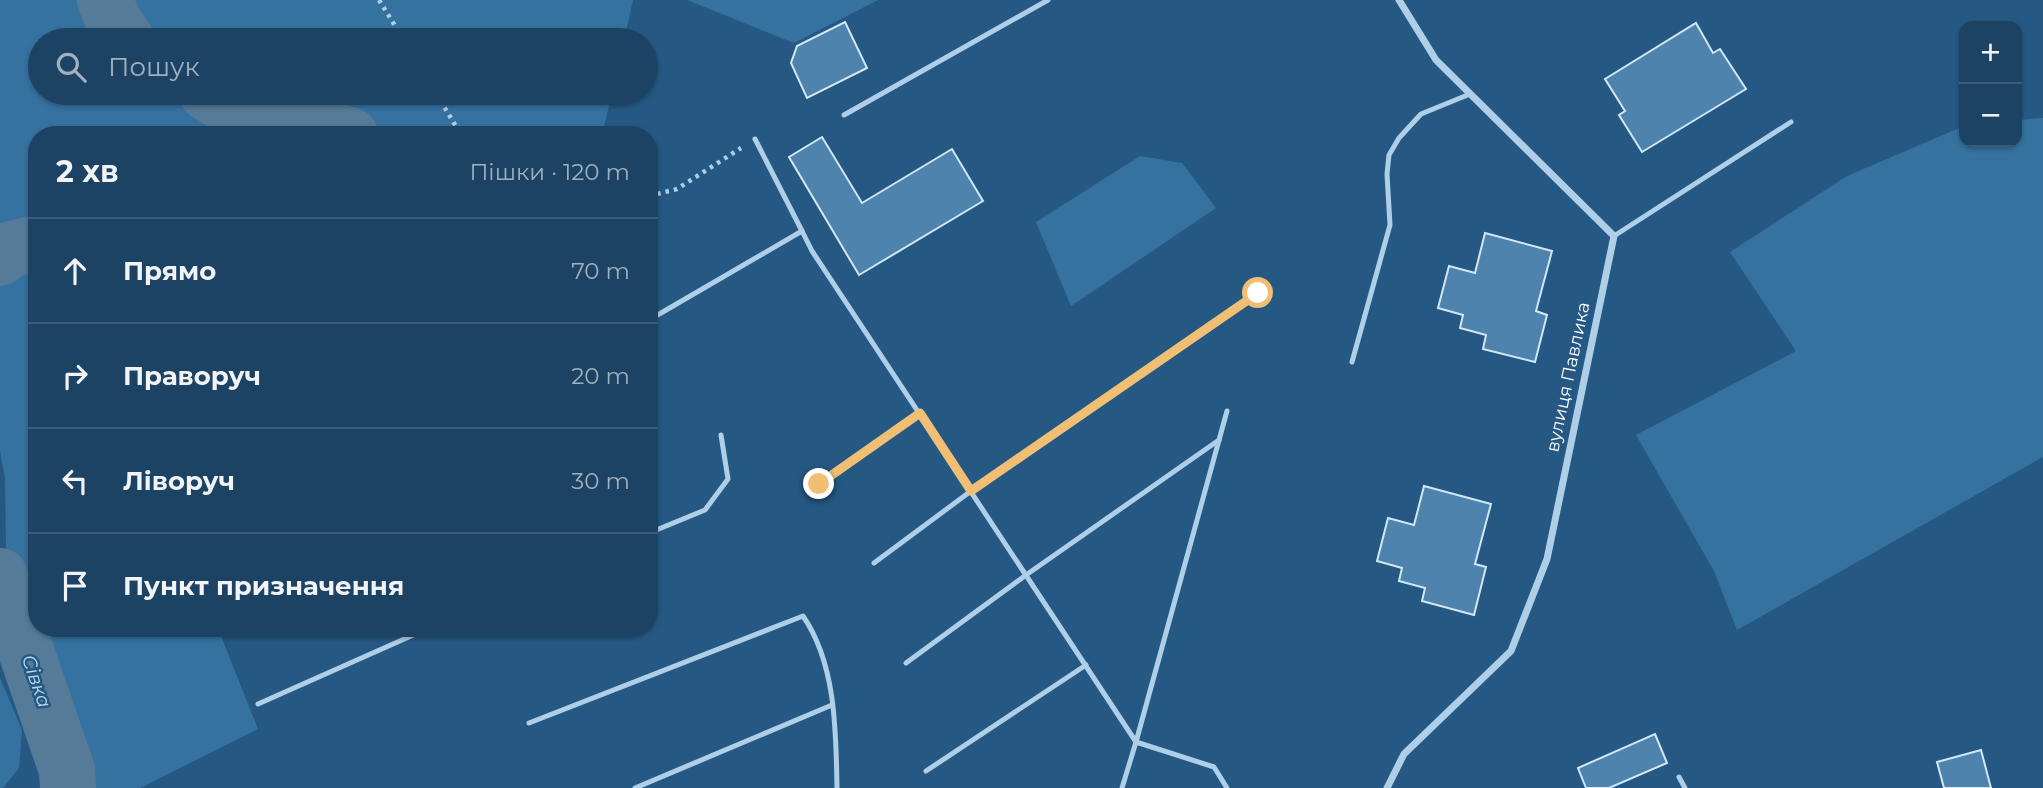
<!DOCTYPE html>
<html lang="uk">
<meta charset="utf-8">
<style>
:root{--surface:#1c4363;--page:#294e6c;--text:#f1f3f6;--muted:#a0b0be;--line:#3a5c78}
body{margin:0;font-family:Montserrat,sans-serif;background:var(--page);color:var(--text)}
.controls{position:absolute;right:21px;top:21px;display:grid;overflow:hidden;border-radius:14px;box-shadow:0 2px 5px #0004}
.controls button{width:63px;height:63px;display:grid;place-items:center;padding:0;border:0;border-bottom:2px solid var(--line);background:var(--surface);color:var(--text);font:35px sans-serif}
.stop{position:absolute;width:21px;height:21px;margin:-16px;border:5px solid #f1bf73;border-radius:50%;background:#fff}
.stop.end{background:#f1bf73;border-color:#fff;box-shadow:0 2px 7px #0008}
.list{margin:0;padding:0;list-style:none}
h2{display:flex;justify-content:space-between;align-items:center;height:91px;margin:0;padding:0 28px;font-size:30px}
h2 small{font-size:23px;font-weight:400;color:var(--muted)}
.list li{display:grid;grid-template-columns:46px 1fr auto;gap:21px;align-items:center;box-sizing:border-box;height:105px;padding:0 28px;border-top:2px solid var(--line)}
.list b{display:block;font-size:26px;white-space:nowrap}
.list em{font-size:23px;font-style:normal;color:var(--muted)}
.icon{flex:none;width:38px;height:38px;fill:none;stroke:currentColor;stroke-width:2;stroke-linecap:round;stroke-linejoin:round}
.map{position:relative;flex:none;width:2043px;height:788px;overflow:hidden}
.search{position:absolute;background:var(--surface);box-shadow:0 2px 5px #0004;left:28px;top:28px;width:630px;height:77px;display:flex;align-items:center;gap:18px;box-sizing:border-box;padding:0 24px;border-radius:38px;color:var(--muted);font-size:26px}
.panel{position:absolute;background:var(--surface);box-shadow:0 2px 5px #0004;left:28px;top:126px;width:630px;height:511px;border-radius:28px}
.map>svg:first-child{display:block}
</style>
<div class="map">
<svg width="2043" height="788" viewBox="0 0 2043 788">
<rect width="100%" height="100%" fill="#255984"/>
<!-- green -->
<g fill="#3672a0">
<polygon points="0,0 633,0 624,40 40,40 40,93 259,93 316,135 37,135 37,226 0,225"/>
<polygon points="687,0 878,0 794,43"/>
<polygon points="292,93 612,93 602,135 365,135 359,122"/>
<polygon points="2043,118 2043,457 1737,630 1714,571 1636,435 1796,351 1730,252 1847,176 1964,126 1964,142 2017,142 2017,120"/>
<polygon points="1140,156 1182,163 1216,208 1071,306 1036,222"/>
<polygon points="23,266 37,266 37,628 222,628 219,631 258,729 140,788 83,788 6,548 5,478 0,451 0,286"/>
<polygon points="0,678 22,730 19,768 3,788 0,788"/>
</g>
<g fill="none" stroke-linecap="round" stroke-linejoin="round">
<!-- river -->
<g stroke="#567b99" stroke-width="56">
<polyline points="105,0 113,20 127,40"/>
<polyline points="207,93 222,102 350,135"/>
<polyline points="0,258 8,250 37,243"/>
<polyline points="0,576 67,770 68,788"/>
</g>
</g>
<!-- building -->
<g fill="#4d83ac" stroke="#d2e7f6" stroke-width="2">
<polygon points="845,22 867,68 807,98 791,63 797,46"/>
<polygon points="1696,23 1713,53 1720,49 1746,89 1642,152 1619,115 1625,111 1605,79"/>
<polygon points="822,137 862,203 952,149 983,201 859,275 789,157"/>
<polygon points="1485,233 1552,251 1536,311 1547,315 1535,362 1483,349 1486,335 1460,328 1463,315 1438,308 1449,266 1475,273"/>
<polygon points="1424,486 1491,504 1475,564 1486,567 1474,615 1422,601 1425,588 1399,581 1402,568 1377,561 1388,518 1414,525"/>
<polygon points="1655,734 1667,763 1609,788 1586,788 1578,768"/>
<polygon points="1981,750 1991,788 1944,788 1937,762"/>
</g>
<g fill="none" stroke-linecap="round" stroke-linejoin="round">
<!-- path -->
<g stroke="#afcfe8" stroke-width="4.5" stroke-dasharray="3.5 5" stroke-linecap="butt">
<polyline points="379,0 404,40"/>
<polyline points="436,93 461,135"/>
<polyline points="649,196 677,189 741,148"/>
</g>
<!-- service -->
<g stroke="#afcfe8" stroke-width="5">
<polyline points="844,115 1048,0"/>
<polyline points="755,139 802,231"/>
<polyline points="1614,236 1791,122"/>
<polyline points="649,320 802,231 812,251 1136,742"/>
<polyline points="1352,362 1390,225 1387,174 1389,155 1399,138 1421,114 1470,94"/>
<polyline points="819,484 920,413"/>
<polyline points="649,533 705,510 728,479 721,435"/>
<polyline points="874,563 971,491 1257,293"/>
<polyline points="906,663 1026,575 1219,440"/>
<polyline points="258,704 429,628"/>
<path d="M529 723 803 616C836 664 836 731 837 788"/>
<polyline points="1136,742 1227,411"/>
<polyline points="926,771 1086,665"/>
<polyline points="1679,777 1685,788"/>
<polyline points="635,788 832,705"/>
<polyline points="1122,788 1136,742 1214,767 1227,788"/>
</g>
<!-- minor -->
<polyline stroke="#afcfe8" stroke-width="7" points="1387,788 1404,754 1511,651 1547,559 1614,236 1436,60 1399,0"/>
</g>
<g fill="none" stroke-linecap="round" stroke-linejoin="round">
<!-- route -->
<polyline stroke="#f1bf73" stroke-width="9" points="819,484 920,413 971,491 1258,293"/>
</g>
<g text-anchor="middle" stroke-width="5" stroke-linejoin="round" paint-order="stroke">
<!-- street labels -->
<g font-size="18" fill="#fff" stroke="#255984">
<text transform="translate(1568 377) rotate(-78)" y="6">вулиця Павлика</text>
</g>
<!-- water labels -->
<g font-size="19" font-style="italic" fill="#bad8ef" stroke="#255984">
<text transform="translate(37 681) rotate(71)" y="7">Сівка</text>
</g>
</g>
</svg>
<div class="controls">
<button>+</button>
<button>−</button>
</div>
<div class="stop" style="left:1258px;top:293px"></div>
<div class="stop end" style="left:819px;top:484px"></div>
<div class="search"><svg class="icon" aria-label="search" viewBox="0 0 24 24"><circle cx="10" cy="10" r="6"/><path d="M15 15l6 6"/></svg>Пошук</div>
<section class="panel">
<h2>2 хв<small>Пішки · 120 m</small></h2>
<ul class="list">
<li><svg class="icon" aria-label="ahead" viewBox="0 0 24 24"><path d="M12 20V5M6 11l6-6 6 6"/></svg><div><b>Прямо</b></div><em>70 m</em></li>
<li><svg class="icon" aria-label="right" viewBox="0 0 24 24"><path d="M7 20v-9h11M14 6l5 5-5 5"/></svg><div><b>Праворуч</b></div><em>20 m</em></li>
<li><svg class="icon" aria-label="left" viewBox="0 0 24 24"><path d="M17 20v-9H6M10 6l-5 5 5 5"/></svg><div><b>Ліворуч</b></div><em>30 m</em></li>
<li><svg class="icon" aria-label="arrive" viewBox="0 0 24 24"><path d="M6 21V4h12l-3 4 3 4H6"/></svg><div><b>Пункт призначення</b></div></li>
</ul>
</section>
</div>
